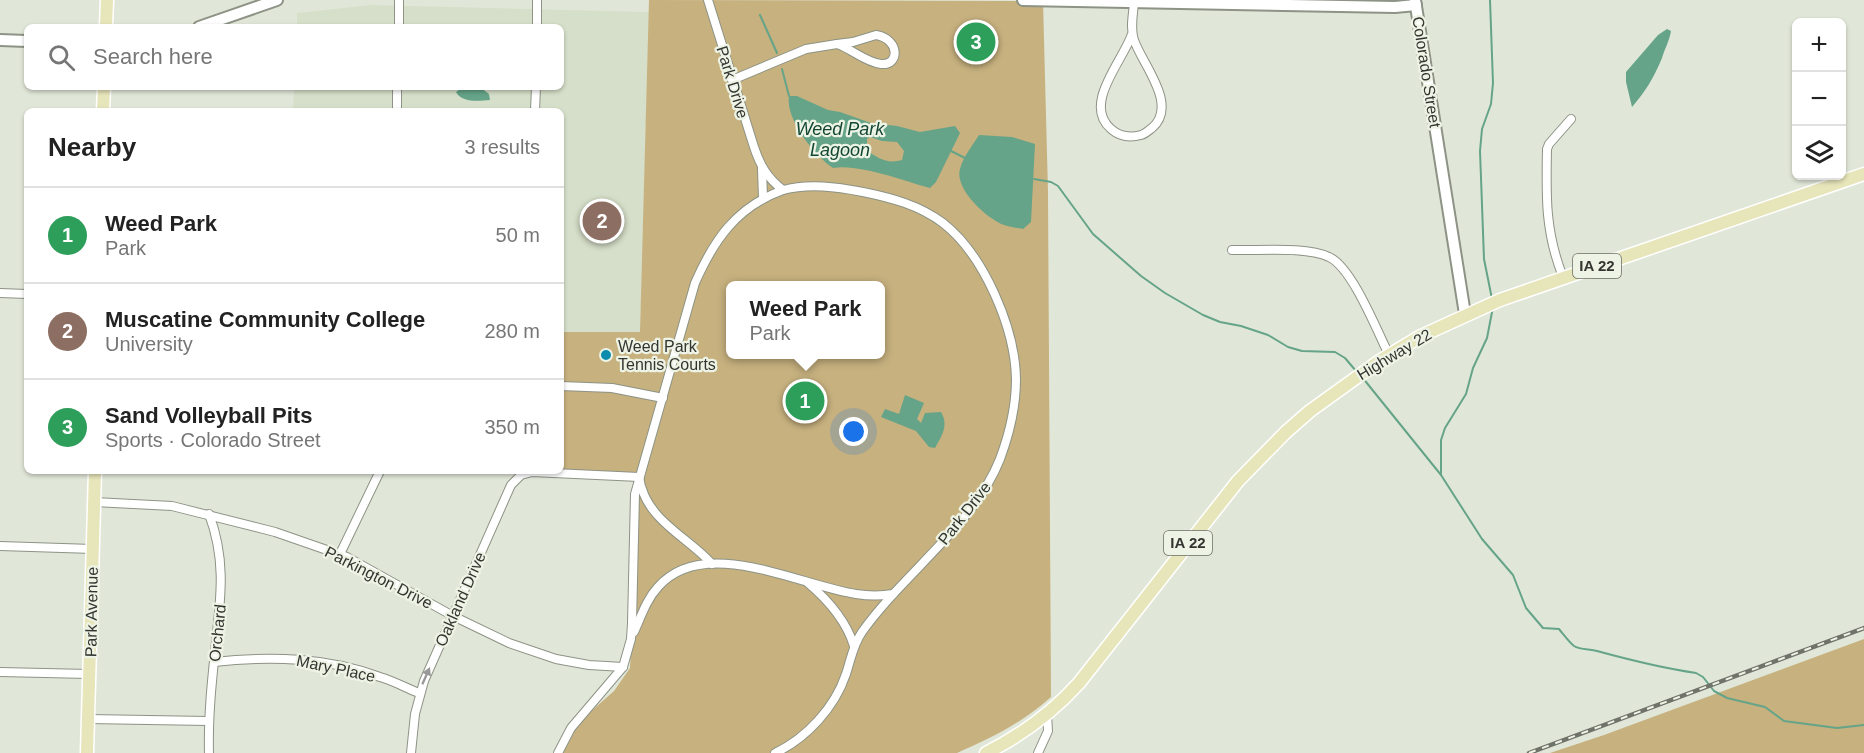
<!DOCTYPE html>
<meta charset="utf-8">
<style>
:root{--surface:#fff;--page:#f6f6f6;--text:#222;--muted:#767676;--line:#e0e0e0;--accent:#0e8cad}
body{margin:0;font-family:Arial,sans-serif;background:var(--page);color:var(--text)}
.controls{position:absolute;right:18px;top:18px;display:grid;overflow:hidden;border-radius:9px;box-shadow:0 2px 4px #0004}
.controls button{width:54px;height:54px;display:grid;place-items:center;padding:0;border:0;border-bottom:2px solid var(--line);background:var(--surface);color:var(--text);font:30px sans-serif}
.you{position:absolute;left:854px;top:432px;width:21px;height:21px;margin:-15px;border:4px solid #fff;border-radius:50%;background:#1a73e8;box-shadow:0 0 0 9px #1a73e833}
.badge{display:grid;place-items:center;width:39px;height:39px;border-radius:50%;background:var(--accent);color:#fff;font-size:20px;font-weight:700}
.pin{position:absolute;translate:-50% -50%;border:3px solid #fff;box-shadow:0 2px 6px #0006}
.popup{position:absolute;left:726px;top:281px;width:159px;height:78px;box-sizing:border-box;display:grid;place-content:center;border-radius:9px;background:var(--surface);filter:drop-shadow(0 2px 4px #0005);font-size:20px;white-space:nowrap;color:var(--muted)}
.popup b{font-size:22px;color:var(--text)}
.popup::after{content:'';position:absolute;left:50%;top:100%;margin-left:-12px;border:12px solid transparent;border-top-color:var(--surface)}
.list{margin:0;padding:0;list-style:none}
h2{display:flex;justify-content:space-between;align-items:center;height:78px;margin:0;padding:0 24px;font-size:26px}
h2 small{font-size:20px;font-weight:400;color:var(--muted)}
.list li{display:grid;grid-template-columns:39px 1fr auto;gap:18px;align-items:center;box-sizing:border-box;height:96px;padding:0 24px;border-top:2px solid var(--line)}
.list b{display:block;font-size:22px;white-space:nowrap}
.list p{margin:0;font-size:20px;white-space:nowrap;color:var(--muted)}
.list em{font-size:20px;font-style:normal;color:var(--muted)}
.icon{flex:none;width:33px;height:33px;fill:none;stroke:currentColor;stroke-width:2;stroke-linecap:round;stroke-linejoin:round}
.map{position:relative;flex:none;width:1864px;height:753px;overflow:hidden}
.search{position:absolute;background:var(--surface);box-shadow:0 2px 4px #0004;left:24px;top:24px;width:540px;height:66px;display:flex;align-items:center;gap:15px;box-sizing:border-box;padding:0 21px;border-radius:9px;color:var(--muted);font-size:22px}
.panel{position:absolute;background:var(--surface);box-shadow:0 2px 4px #0004;left:24px;top:108px;width:540px;height:366px;border-radius:9px}
.map>svg:first-child{display:block}
</style>
<div class="map">
<svg width="1864" height="753" viewBox="0 0 1864 753">
<rect width="100%" height="100%" fill="#e1e7d8"/>
<!-- built -->
<polygon fill="#d6dfc9" points="371,5 649,12 640,332 561,332 561,111 293,111 294,87 561,87 561,27 297,27 297,13"/>
<!-- green -->
<g fill="#c7b17f" fill-rule="evenodd">
<path d="M649 0 1043 1 1048 192 1051 697C1023 722 992 738 957 753H562L580 721 614 691 630 668 639 475 633 473 561 470V332H640ZM730 286H880V354H730Z"/>
<polygon points="1864,639 1864,753 1550,753 1604,735"/>
</g>
<!-- water -->
<g fill="#65a488" fill-rule="evenodd">
<path d="M1667 29 1671 31C1669 42 1665 48 1662 58 1654 77 1646 91 1632 107L1626 82V72L1658 35Z"/>
<path d="M463 87 481 88 489 94 490 100C479 101 462 103 456 92Z"/>
<path d="M789 96H797L828 110 840 112 871 123 897 126 920 132 955 126 960 133 936 182 930 188C905 181 857 163 833 168 815 156 785 119 789 96ZM870 137 882 141 897 142 904 151 902 160C888 164 878 159 867 150V139Z"/>
<path d="M979 135 1012 137 1035 144 1031 222 1023 229C1017 228 1010 227 1004 225 987 219 954 189 960 169 963 157 973 145 979 135Z"/>
<path d="M905 395 924 403 917 419 921 423 925 413 941 412C949 425 942 436 935 448L929 447 916 431 881 417 885 409 899 414Z"/>
</g>
<g fill="none" stroke-linecap="round" stroke-linejoin="round">
<!-- stream -->
<g stroke="#65a488" stroke-width="2">
<polyline points="1490,0 1493,83 1491,104 1482,129 1480,151 1484,259 1492,299"/>
<polyline points="760,15 777,53"/>
<polyline points="782,69 789,96"/>
<polyline points="951,151 965,158"/>
<polyline points="1034,179 1051,182 1058,186 1093,234 1141,276 1165,293 1203,315 1220,322 1241,326 1268,335 1288,347 1302,351 1335,352 1345,358 1356,371"/>
<path d="M1362 377 1441 475 1482 539 1513 575 1526 608 1543 628 1559 629C1564 635 1569 642 1574 646 1580 650 1590 649 1597 651 1630 660 1662 668 1696 673L1703 677 1714 691 1727 698 1765 707 1784 721 1837 728 1864 725"/>
<polyline points="1441,475 1441,440 1445,428 1466,394 1473,368 1487,338 1493,307"/>
</g>
<!-- street casing -->
<g stroke="#8d9385" stroke-width="10">
<g id="street">
<path d="M708 0 754 147C760 165 767 178 783 190 809 183 837 187 863 192 892 198 919 205 943 223 984 255 1015 328 1016 379 1016 405 1009 435 1000 459 974 525 902 575 862 632 853 645 851 659 846 674 835 707 807 738 775 753"/>
<polyline points="399,27 399,0"/>
<polyline points="537,27 537,0"/>
<path d="M1132 34C1123 61 1082 104 1111 129 1119 136 1130 138 1141 135 1145 134 1148 131 1152 128 1179 105 1142 64 1134 40 1130 28 1133 15 1134 3"/>
<path d="M876 35C900 39 900 66 881 64 865 62 852 49 837 44L853 42Z"/>
<polyline points="732,80 806,49 837,44"/>
<polyline points="397,111 397,87"/>
<polyline points="535,111 536,87"/>
<polyline points="762,169 763,198"/>
<path d="M1232 250C1258 251 1306 246 1329 257 1352 267 1377 331 1389 355"/>
<path d="M1563 277C1545 232 1546 196 1547 149L1549 144 1571 119"/>
<polyline points="0,293 27,294"/>
<polyline points="561,386 612,388 663,398"/>
<polyline points="94,502 172,506 275,532 347,557 453,616 509,643 556,659 589,665 623,667"/>
<path d="M209 514C226 559 221 596 216 642 212 679 208 716 209 753"/>
<polyline points="0,546 93,549"/>
<polyline points="340,554 380,471"/>
<path d="M808 583C828 600 846 620 854 646"/>
<path d="M634 632C641 617 646 600 658 587 704 534 801 586 856 594 869 596 881 596 893 594"/>
<path d="M214 662C271 656 326 657 380 677 394 681 406 688 419 693"/>
<polyline points="0,672 89,674"/>
<polyline points="88,719 208,721"/>
<path d="M411 753 415 714 424 681 511 485 521 475 532 472 639 477C645 520 687 536 712 564"/>
<path d="M558 753 571 728 623 667 631 639 632 623 635 494 695 283C714 240 736 207 783 190"/>
<polyline points="1038,753 1048,731 1047,714"/>
</g>
</g>
<!-- secondary casing -->
<g stroke="#8d9385" stroke-width="14">
<g id="secondary">
<polyline points="1023,0 1395,7 1416,5"/>
<polyline points="1415,0 1465,314"/>
<polyline points="199,27 277,0"/>
<polyline points="0,40 27,41"/>
</g>
</g>
<!-- primary casing -->
<g stroke="#fff" stroke-width="15">
<g id="primary">
<polyline points="106,27 107,0"/>
<polyline points="103,111 104,87"/>
<polyline points="87,753 95,471"/>
<path d="M986 753C1022 735 1052 713 1079 683L1238 481 1286 432 1310 411 1378 362 1421 336 1500 300 1864 174"/>
</g>
</g>
<!-- street -->
<use href="#street" stroke="#fff" stroke-width="8"/>
<!-- secondary -->
<use href="#secondary" stroke="#fff" stroke-width="10"/>
<!-- primary -->
<use href="#primary" stroke="#e7e5ba" stroke-width="12"/>
<!-- rail casing -->
<g stroke="#70736a" stroke-width="4.5">
<polyline id="rail" points="1529,753 1864,628"/>
</g>
<!-- rail -->
<use href="#rail" stroke="#eef4e5" stroke-width="2" stroke-dasharray="7" stroke-linecap="butt"/>
</g>
<!-- one-way arrows -->
<defs><path id="oneway-solid" d="M-6-.8H1V-3.2L6.5 0L1 3.2V.8H-6Z" transform="scale(1.5)"/></defs>
<use fill="#999a98" href="#oneway-solid" transform="translate(426 676) rotate(-66)"/>
<!-- markers -->
<circle fill="#0e8cad" stroke="#eef4e5" stroke-width="2" cx="606" cy="355" r="6"/>
<g text-anchor="middle" stroke-width="4.5" stroke-linejoin="round" paint-order="stroke">
<!-- shield labels -->
<g fill="#eef4e5" stroke="#6b6e66" stroke-width="1.5">
<rect x="1573" y="254" width="48" height="24" rx="4.5"/>
<rect x="1164" y="531" width="48" height="24" rx="4.5"/>
</g>
<g font-size="15" font-weight="bold" fill="#333530">
<text x="1597" y="271">IA 22</text>
<text x="1188" y="548">IA 22</text>
</g>
<!-- street labels -->
<g font-size="16" fill="#333530" stroke="#eef4e5">
<text transform="translate(1427 72) rotate(81)" y="6">Colorado Street</text>
<text transform="translate(733 82) rotate(73)" y="6">Park Drive</text>
<text transform="translate(1394 354) rotate(-31)" y="6">Highway 22</text>
<text transform="translate(964 513) rotate(-52)" y="6">Park Drive</text>
<text transform="translate(379 577) rotate(27)" y="6">Parkington Drive</text>
<text transform="translate(460 599) rotate(-66)" y="6">Oakland Drive</text>
<text transform="translate(91 612) rotate(-89)" y="6">Park Avenue</text>
<text transform="translate(217 633) rotate(-84)" y="6">Orchard</text>
<text transform="translate(336 668) rotate(12)" y="6">Mary Place</text>
</g>
<!-- poi labels -->
<g font-size="16" fill="#333530" stroke="#eef4e5" text-anchor="start">
<text x="618" y="352">Weed Park<tspan x="618" dy="18">Tennis Courts</tspan></text>
</g>
<!-- water labels -->
<g font-size="18" font-style="italic" fill="#134734" stroke="#eef4e5">
<text x="840" y="135">Weed Park<tspan x="840" dy="21">Lagoon</tspan></text>
</g>
</g>
</svg>
<div class="controls">
<button>+</button>
<button>−</button>
<button><svg class="icon" aria-label="layers" viewBox="0 0 24 24"><path d="M12 4l9 5-9 5-9-5zM3 14l9 5 9-5"/></svg></button>
</div>
<div class="you"></div>
<div class="pin badge" style="left:805px;top:401px;background:#2e9e5b">1</div>
<div class="popup"><b>Weed Park</b>Park</div>
<div class="pin badge" style="left:602px;top:221px;background:#8d6e63">2</div>
<div class="pin badge" style="left:976px;top:42px;background:#2e9e5b">3</div>
<div class="search"><svg class="icon" aria-label="search" viewBox="0 0 24 24"><circle cx="10" cy="10" r="6"/><path d="M15 15l6 6"/></svg>Search here</div>
<section class="panel">
<h2>Nearby<small>3 results</small></h2>
<ul class="list">
<li><span class="badge" style="background:#2e9e5b">1</span><div><b>Weed Park</b><p>Park</p></div><em>50 m</em></li>
<li><span class="badge" style="background:#8d6e63">2</span><div><b>Muscatine Community College</b><p>University</p></div><em>280 m</em></li>
<li><span class="badge" style="background:#2e9e5b">3</span><div><b>Sand Volleyball Pits</b><p>Sports · Colorado Street</p></div><em>350 m</em></li>
</ul>
</section>
</div>
